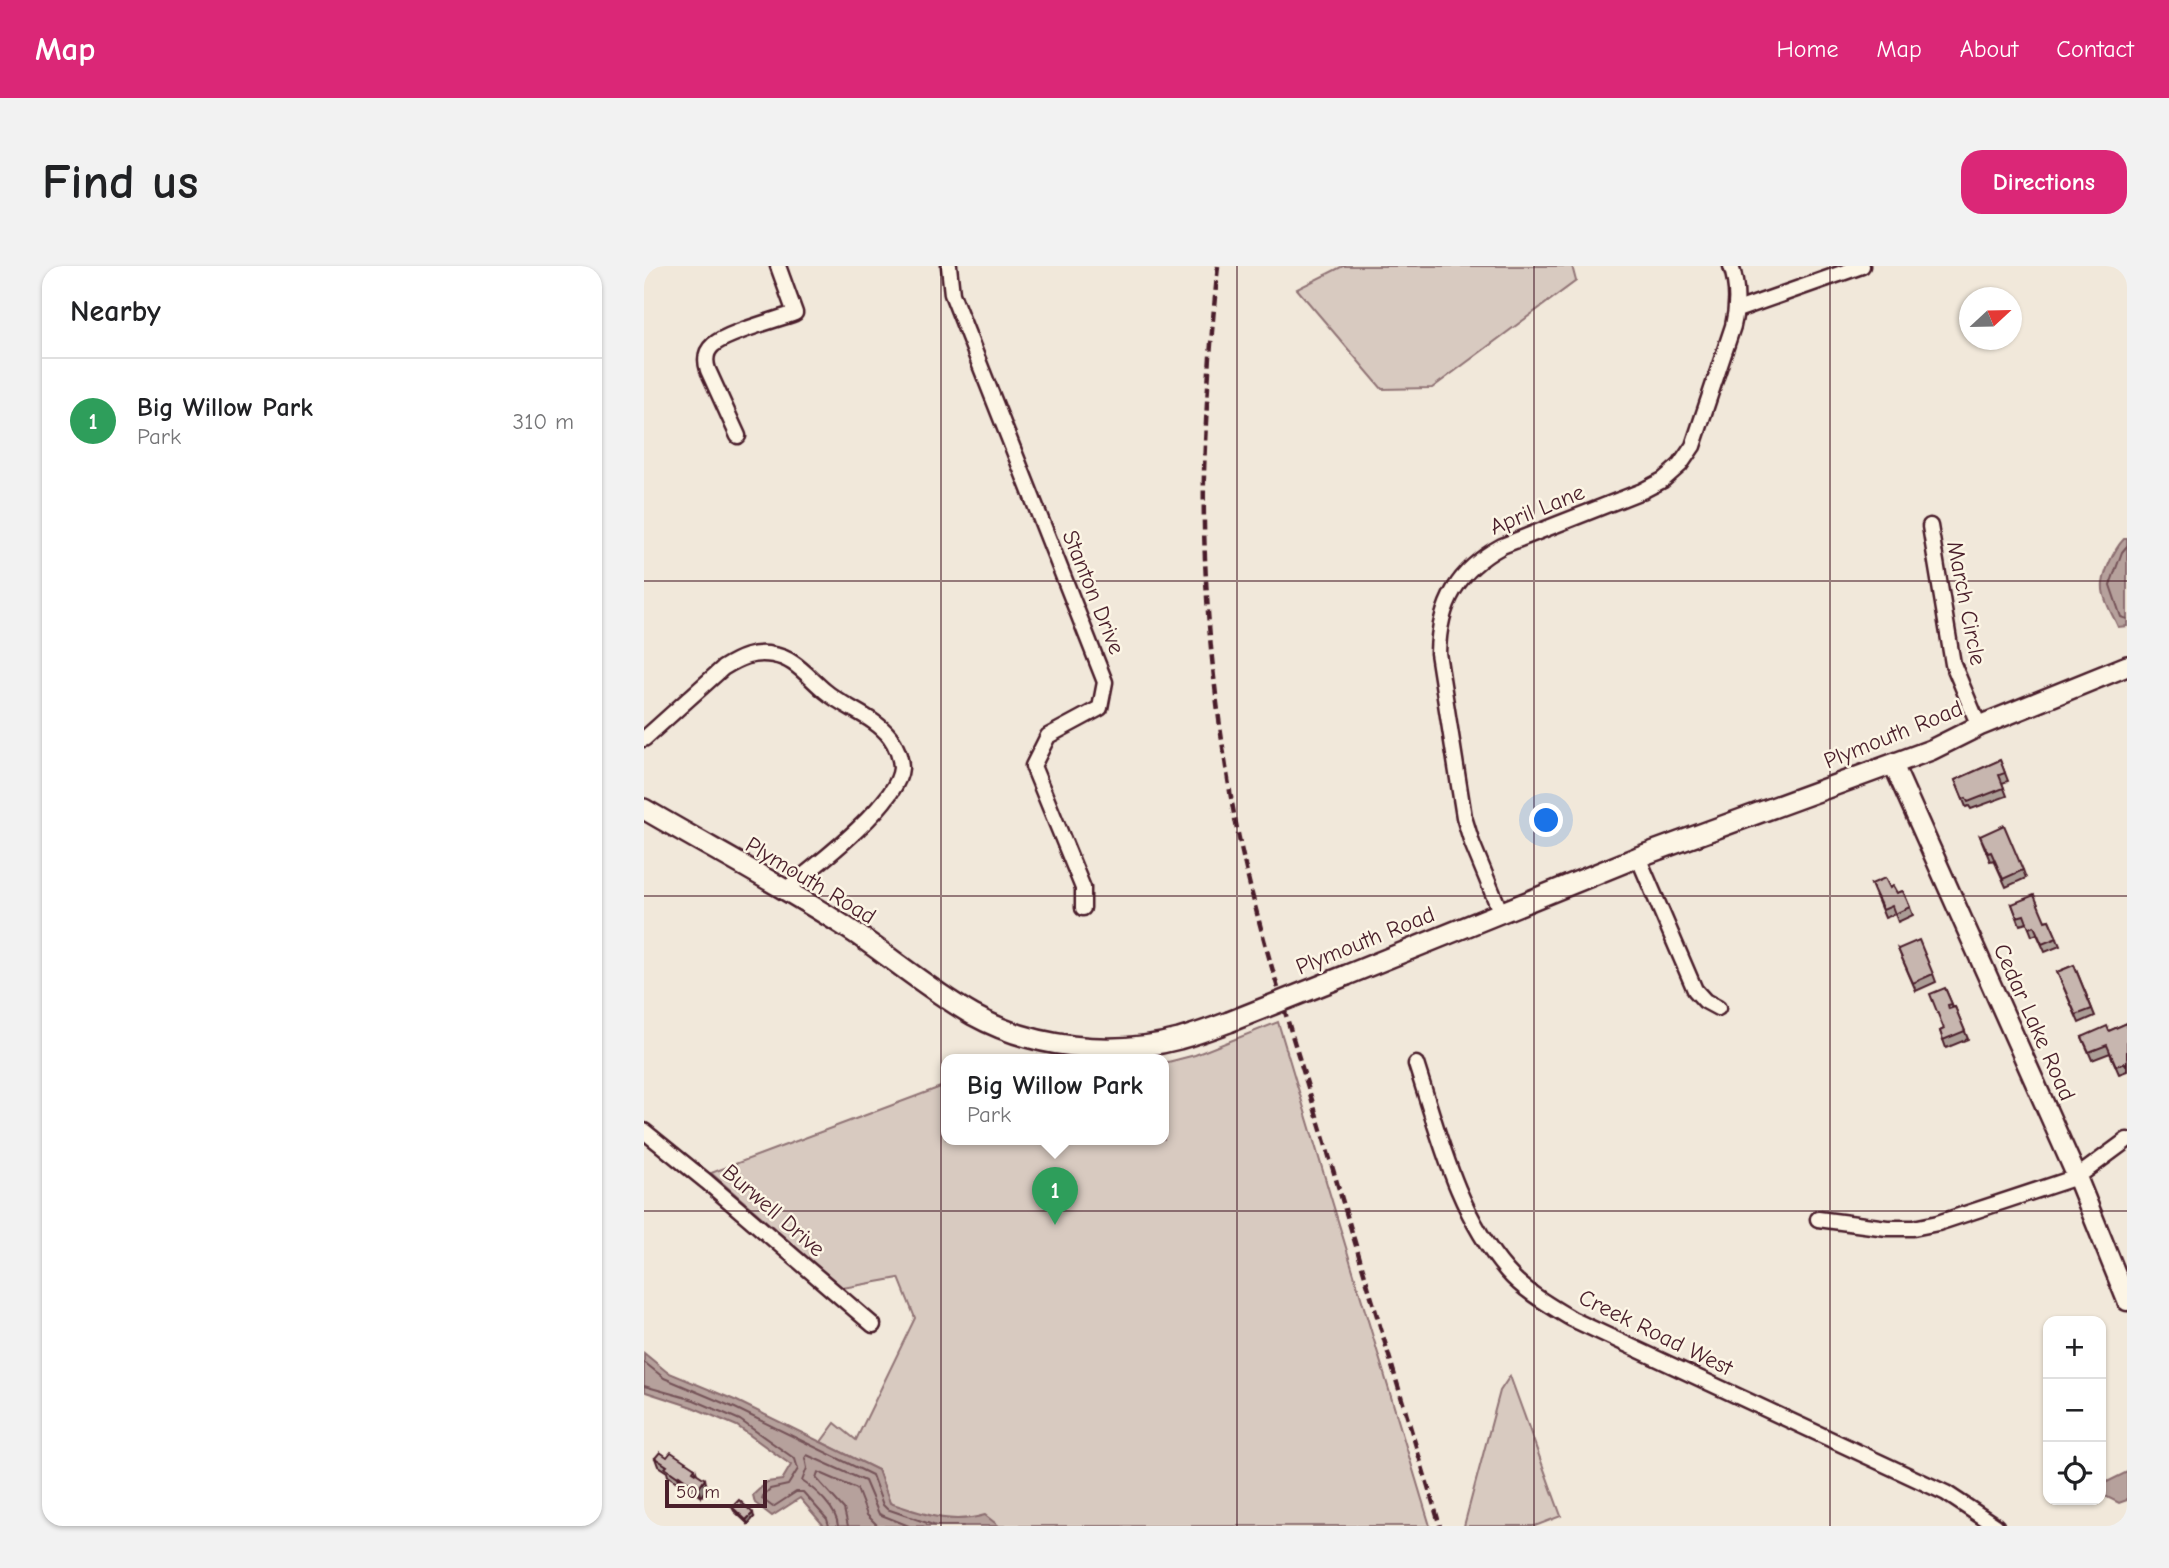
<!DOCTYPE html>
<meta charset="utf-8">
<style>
:root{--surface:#fff;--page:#f2f2f2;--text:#202124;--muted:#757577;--line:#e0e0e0;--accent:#db2777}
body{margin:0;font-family:"Comic Neue",sans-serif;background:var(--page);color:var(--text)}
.controls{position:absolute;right:21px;bottom:21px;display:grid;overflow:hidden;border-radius:14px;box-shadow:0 2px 5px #0004}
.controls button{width:63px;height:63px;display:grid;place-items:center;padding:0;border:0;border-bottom:2px solid var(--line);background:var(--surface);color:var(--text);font:35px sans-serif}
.compass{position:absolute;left:1315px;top:21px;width:63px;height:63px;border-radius:50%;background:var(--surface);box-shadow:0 2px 5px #0004;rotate:68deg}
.scale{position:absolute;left:21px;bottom:18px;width:102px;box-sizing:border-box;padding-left:7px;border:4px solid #4a1f2b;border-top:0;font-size:19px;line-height:24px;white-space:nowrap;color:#4a1f2b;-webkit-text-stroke:5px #fcf5e5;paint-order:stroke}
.you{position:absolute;left:903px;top:555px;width:24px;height:24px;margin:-18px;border:5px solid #fff;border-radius:50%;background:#1a73e8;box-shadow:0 0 0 10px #1a73e833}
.badge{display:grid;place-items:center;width:46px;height:46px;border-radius:50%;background:var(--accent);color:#fff;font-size:23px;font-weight:700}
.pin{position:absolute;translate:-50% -58px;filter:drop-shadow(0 2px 4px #0008)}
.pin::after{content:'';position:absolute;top:37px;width:24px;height:21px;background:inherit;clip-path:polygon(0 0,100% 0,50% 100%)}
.popup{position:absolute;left:297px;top:788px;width:228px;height:91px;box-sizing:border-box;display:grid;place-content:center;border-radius:14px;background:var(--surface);filter:drop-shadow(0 2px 5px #0005);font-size:23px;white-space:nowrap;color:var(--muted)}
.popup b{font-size:26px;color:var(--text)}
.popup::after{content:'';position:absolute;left:50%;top:100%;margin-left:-14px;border:14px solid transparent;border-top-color:var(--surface)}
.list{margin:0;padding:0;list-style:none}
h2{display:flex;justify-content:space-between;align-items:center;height:91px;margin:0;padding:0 28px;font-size:30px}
h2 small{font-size:23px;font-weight:400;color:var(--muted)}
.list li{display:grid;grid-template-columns:46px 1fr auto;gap:21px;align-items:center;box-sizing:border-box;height:126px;padding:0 28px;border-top:2px solid var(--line)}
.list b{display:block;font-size:26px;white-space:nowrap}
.list p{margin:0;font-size:23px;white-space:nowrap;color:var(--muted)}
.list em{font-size:23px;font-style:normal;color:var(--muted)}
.icon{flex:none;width:38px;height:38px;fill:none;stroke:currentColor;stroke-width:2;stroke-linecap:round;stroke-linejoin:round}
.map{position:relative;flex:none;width:1483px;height:1260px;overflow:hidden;border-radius:21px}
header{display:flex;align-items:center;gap:42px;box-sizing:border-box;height:98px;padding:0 35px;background:var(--accent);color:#fff}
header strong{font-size:33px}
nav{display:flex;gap:38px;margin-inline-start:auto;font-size:24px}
.intro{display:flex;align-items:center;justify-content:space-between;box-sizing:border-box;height:168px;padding:0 42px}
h1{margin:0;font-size:49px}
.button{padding:18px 32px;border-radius:21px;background:var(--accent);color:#fff;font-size:24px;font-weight:700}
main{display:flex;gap:42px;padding:0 42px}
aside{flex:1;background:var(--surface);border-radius:21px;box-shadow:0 2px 5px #0004}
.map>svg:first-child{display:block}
</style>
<header>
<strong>Map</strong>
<nav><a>Home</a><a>Map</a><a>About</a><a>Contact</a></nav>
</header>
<div class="intro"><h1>Find us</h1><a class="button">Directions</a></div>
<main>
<aside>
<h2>Nearby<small></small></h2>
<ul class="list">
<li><span class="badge" style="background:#2e9e5b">1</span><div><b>Big Willow Park</b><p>Park</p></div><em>310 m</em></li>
</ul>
</aside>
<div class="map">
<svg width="1483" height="1260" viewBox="0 0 1483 1260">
<rect width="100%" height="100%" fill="#f1e8da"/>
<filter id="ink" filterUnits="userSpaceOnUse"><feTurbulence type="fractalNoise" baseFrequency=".0143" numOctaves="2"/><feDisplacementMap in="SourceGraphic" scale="14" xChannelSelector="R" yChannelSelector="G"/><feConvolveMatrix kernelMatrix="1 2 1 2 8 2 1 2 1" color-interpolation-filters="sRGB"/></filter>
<g filter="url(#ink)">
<!-- green -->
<g fill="#d8cac0" stroke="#917476" stroke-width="2">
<polygon points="699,0 928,0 932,15 788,122 738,123 653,23"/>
<polygon points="634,756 786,1260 211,1260 246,1237 234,1204 177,1176 191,1157 212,1174 271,1052 255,1012 199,1022 67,907 302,819 302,873 520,873 520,797 551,789"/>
<polygon points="866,1110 917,1250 891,1260 820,1260 856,1125"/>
</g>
<!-- water -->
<g fill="#b6a19c" stroke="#8b6d6f" stroke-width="2">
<path d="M1480 273H1483V360L1474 361C1469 349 1460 336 1459 324 1457 310 1471 282 1480 273Z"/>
<path d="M0 1087 23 1106 93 1135 234 1204 246 1237C280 1248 305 1259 341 1249L355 1260H180L156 1232 128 1250 111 1237 109 1229 123 1216 138 1214 147 1199 93 1160 48 1141 2 1126 0 1124Z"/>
<polygon points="1483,1206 1483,1234 1475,1237 1459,1229 1461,1217"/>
</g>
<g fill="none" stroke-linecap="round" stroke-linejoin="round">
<!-- shore -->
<g stroke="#755358" stroke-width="2">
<polyline points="1483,280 1478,286 1466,319 1477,351 1483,353"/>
<polyline points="0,1096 20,1112 91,1142 228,1209 239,1239 243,1243 292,1260 319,1260"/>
<polyline points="0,1120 50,1134 96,1154 151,1193 154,1203 144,1219 126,1223 119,1230 118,1233 129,1241 152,1226 159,1226 183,1253 185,1260"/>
<path d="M194 1260C193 1243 172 1224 158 1215L163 1202 161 1192 163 1189 221 1215 235 1248 265 1260"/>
<polyline points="204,1260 200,1243 172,1212 174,1206 213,1223 223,1249 234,1260"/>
</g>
<!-- minor casing -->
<g stroke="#4a1f2b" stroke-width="19">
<g id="minor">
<polyline points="305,0 308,28 461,416 456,442 404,470 389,500 439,622 439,642"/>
<polyline points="1093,44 1218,0"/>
<path d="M94 170 64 104C61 95 61 86 69 79 82 67 132 54 151 47L134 0"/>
<polyline points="1286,260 1309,398 1335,460"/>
<path d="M0 473 79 402C95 392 110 385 129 389 136 390 143 393 149 397 161 405 170 416 181 425 201 442 231 451 246 471 252 479 257 492 257 502 255 537 169 602 141 624"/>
<polyline points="994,591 1051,724 1061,735 1074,742"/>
<path d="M856 645 828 577 820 551 794 387C795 337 814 304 858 280L998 225 1019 214 1036 199 1049 180 1089 60C1094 39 1094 20 1087 0"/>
<path d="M772 798C795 869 813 947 863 1005 880 1025 905 1039 928 1053L1302 1227 1352 1260"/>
<polyline points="0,865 63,916 229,1059"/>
<polyline points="1174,953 1243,962 1269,962 1294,957 1433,911 1483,874"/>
</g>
</g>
<!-- tertiary casing -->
<g stroke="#4a1f2b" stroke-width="23">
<polyline id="tertiary" points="1249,498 1433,911 1483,1035"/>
</g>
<!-- secondary casing -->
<g stroke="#4a1f2b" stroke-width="24">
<g id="secondary">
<path d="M0 543C70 584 143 622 211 667 250 694 287 725 329 749 389 782 468 791 535 773 552 768 569 762 585 756"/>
<polyline points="703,709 994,591 1287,484 1335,460 1483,400"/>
</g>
</g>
<!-- minor -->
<use href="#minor" stroke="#fcf5e5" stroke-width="14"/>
<!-- tertiary -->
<use href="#tertiary" stroke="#fcf5e5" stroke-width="18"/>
<!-- secondary -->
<use href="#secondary" stroke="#fcf5e5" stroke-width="19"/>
<!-- rail -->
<path stroke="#4a1f2b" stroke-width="4.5" stroke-dasharray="10 5" stroke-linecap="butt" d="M574 0C567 69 562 138 560 207 558 316 569 429 588 537 607 641 640 742 671 844 713 982 754 1121 796 1260"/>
<!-- secondary-bridge casing -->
<g stroke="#4a1f2b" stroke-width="24" stroke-linecap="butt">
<polyline id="secondary-bridge" points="585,756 703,709"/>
</g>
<!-- secondary-bridge -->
<use href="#secondary-bridge" stroke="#fcf5e5" stroke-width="19"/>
</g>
<!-- wall -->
<g fill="#ab9d96" stroke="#4a1f2b" stroke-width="2">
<polygon points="1356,494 1364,515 1358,517 1363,530 1327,543 1325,540 1322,541 1311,514"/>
<polygon points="1336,570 1379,604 1382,612 1362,621 1350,594 1346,595"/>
<polygon points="1227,618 1246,622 1253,627 1259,625 1269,649 1254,656 1251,648 1241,652"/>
<polygon points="1368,638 1401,655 1405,654 1416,680 1401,686 1393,668 1388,670 1383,657 1376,659"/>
<polygon points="1254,683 1289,708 1292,716 1272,725"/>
<polygon points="1430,699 1451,750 1435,757 1413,706"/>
<polygon points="1301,722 1309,741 1311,741 1324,773 1302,782 1296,765 1300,763"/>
<polygon points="1483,757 1483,805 1475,808 1466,787 1448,794 1438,771 1465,765"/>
<polygon points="23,1191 51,1202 53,1208 63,1221 57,1231 38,1217 37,1219 24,1210 23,1206 14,1200 11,1192"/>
<polygon points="88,1241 110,1251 104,1258 90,1245"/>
</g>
<!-- shaded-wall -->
<g fill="#8b7f7a" stroke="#4a1f2b" stroke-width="2">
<polygon points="35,1209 38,1217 37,1219 34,1211"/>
<polygon points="61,1213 63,1221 57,1231 54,1223"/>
<polygon points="109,1247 110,1251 104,1258 102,1254"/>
</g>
<!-- building -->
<g fill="#c7b6af" stroke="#4a1f2b" stroke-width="2">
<polygon points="1356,494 1361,507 1355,509 1360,522 1324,536 1322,532 1319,533 1311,514"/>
<polygon points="1360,559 1379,604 1359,613 1347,586 1344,587 1336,570"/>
<polygon points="1241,612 1246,622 1249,620 1253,627 1259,625 1266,641 1251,648 1248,640 1239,644 1227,618"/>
<polygon points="1390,629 1401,655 1405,654 1413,672 1398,678 1390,660 1385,662 1380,649 1373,651 1368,638"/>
<polygon points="1275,674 1289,708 1269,717 1254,683"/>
<polygon points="1430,699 1448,743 1432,749 1413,706"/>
<polygon points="1301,722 1308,738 1304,739 1305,743 1311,741 1321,765 1299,774 1296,765 1300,763 1286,728"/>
<polygon points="1483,757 1483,801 1481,797 1472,800 1463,779 1445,786 1438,771 1463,760 1465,765"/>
<polygon points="16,1186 23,1191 27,1186 51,1202 49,1205 61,1213 54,1223 35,1209 34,1211 21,1202 23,1200 11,1192"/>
<polygon points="95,1234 109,1247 102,1254 88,1241"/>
</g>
</g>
<!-- grid -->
<path fill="none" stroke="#4a1f2b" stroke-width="2" stroke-opacity="0.55" d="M297 0V1260M593 0V1260M890 0V1260M1186 0V1260M0 315H1483M0 630H1483M0 945H1483"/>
<g text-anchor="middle" stroke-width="5" stroke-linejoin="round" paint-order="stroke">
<!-- street labels -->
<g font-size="23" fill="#4a1f2b" stroke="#fcf5e5">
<text transform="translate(893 243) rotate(-22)" y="8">April Lane</text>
<text transform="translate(450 326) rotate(68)" y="8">Stanton Drive</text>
<text transform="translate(1323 337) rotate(79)" y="8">March Circle</text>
<text transform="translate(1249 468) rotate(-22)" y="8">Plymouth Road</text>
<text transform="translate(167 614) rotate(31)" y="8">Plymouth Road</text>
<text transform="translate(721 674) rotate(-22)" y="8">Plymouth Road</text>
<text transform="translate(1391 756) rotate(66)" y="8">Cedar Lake Road</text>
<text transform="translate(130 944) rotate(41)" y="8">Burwell Drive</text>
<text transform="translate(1012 1066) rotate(26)" y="8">Creek Road West</text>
</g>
</g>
</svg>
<div class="controls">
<button>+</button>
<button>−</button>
<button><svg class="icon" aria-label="locate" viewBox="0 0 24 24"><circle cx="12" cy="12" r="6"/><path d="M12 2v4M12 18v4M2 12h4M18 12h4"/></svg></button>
</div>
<svg class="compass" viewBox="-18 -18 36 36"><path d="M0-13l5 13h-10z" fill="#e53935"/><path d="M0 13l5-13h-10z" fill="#757577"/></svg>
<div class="scale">50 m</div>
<div class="you"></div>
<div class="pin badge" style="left:411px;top:959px;background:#2e9e5b">1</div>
<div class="popup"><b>Big Willow Park</b>Park</div>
</div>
</main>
